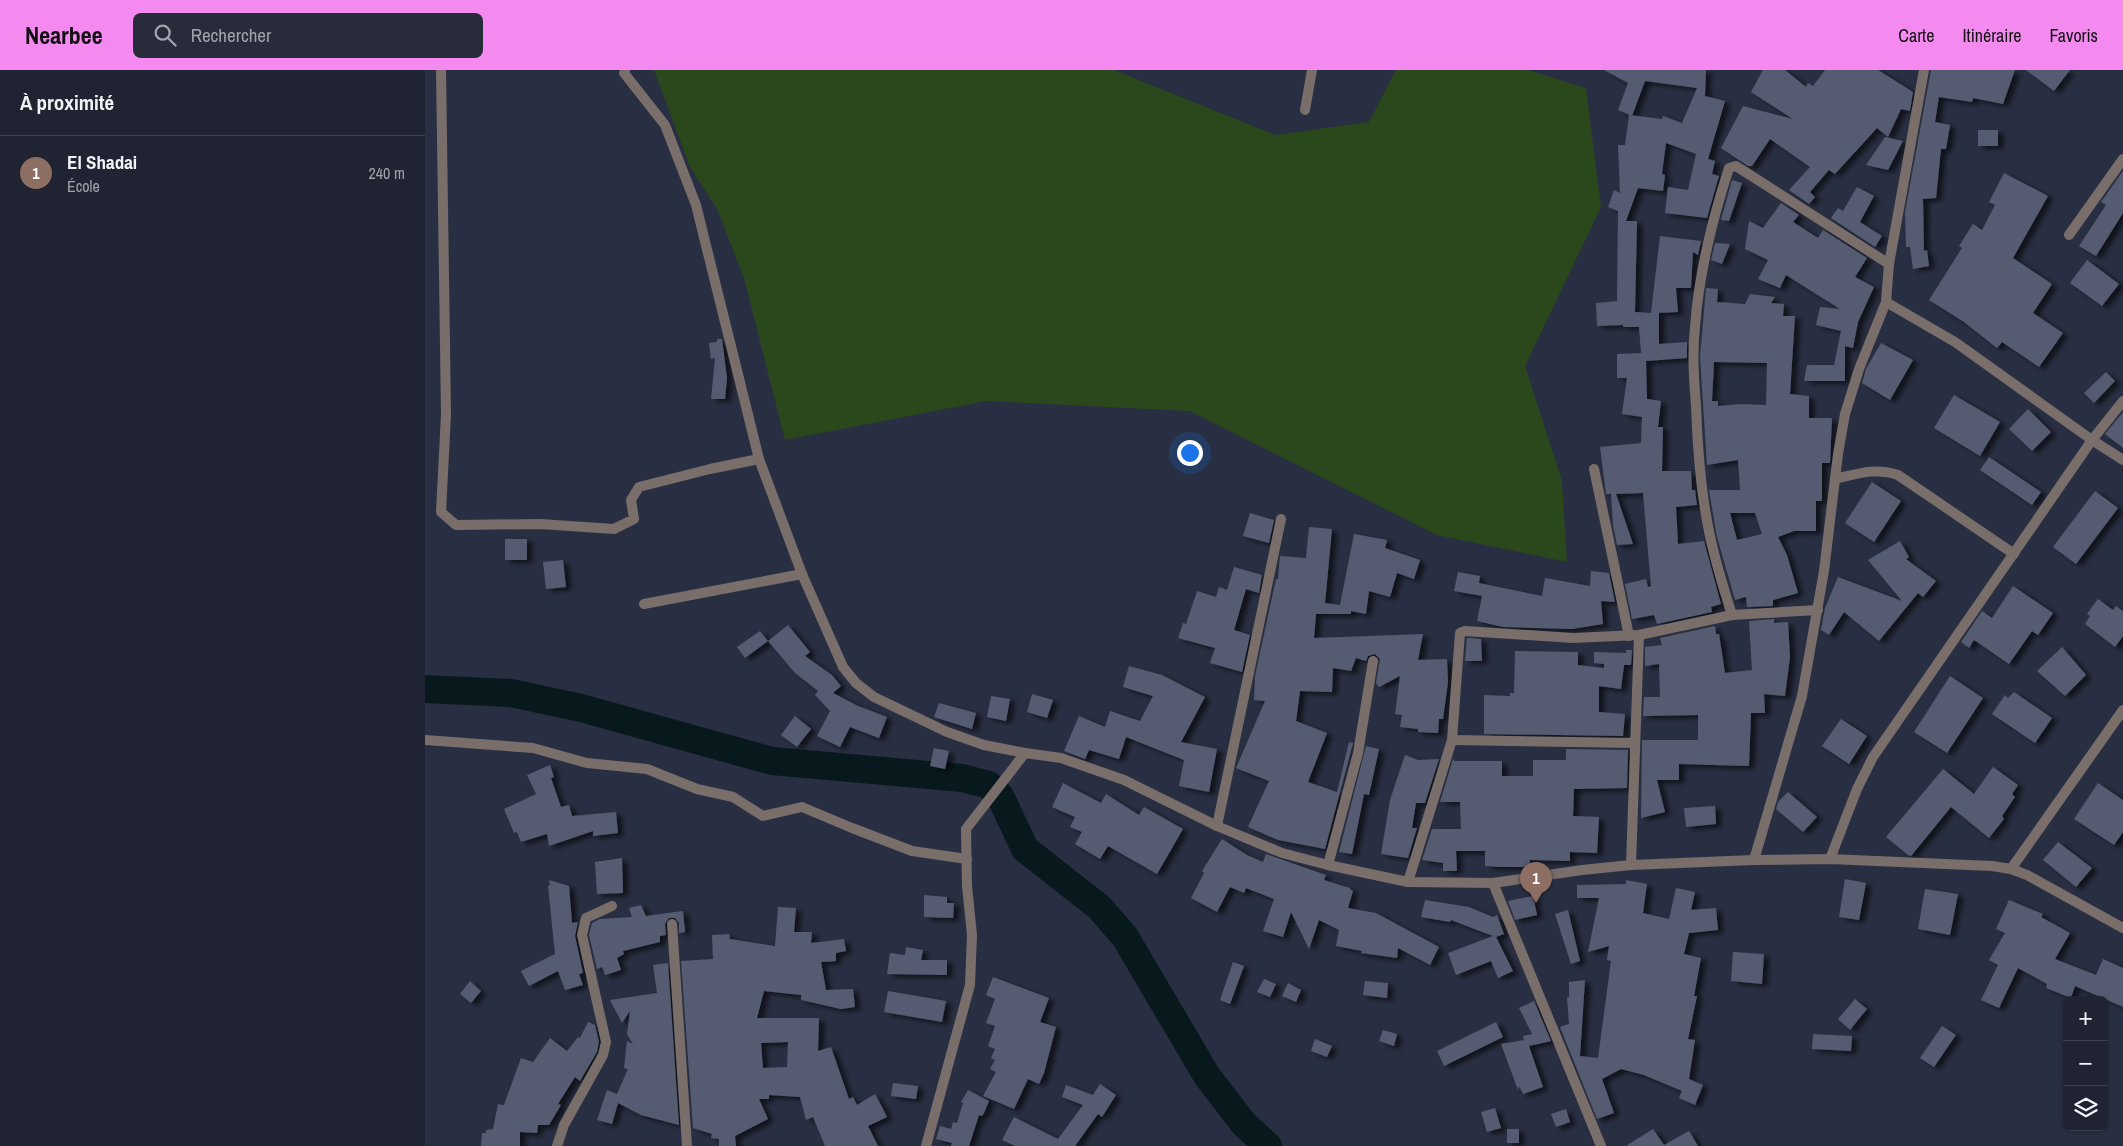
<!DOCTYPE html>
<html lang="fr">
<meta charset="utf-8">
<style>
:root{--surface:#1f2332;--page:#272b3a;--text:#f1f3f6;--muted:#a1a4ac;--line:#3c404d;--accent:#f489f0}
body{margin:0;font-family:"Archivo Narrow",sans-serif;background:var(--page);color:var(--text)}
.controls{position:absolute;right:15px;bottom:15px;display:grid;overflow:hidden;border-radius:8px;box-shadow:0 1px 4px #0004}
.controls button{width:45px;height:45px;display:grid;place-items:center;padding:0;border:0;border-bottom:1px solid var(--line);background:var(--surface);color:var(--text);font:25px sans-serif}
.you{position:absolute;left:764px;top:382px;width:18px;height:18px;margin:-12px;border:4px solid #fff;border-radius:50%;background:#1a73e8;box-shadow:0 0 0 8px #1a73e833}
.badge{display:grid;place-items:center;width:32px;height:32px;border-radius:50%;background:var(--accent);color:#fff;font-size:16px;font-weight:700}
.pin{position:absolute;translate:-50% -41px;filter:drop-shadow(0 1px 2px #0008)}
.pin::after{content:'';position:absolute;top:26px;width:18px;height:15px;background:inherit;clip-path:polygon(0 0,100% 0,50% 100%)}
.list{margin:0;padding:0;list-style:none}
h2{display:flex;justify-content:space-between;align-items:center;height:65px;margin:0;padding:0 20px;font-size:21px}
h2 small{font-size:16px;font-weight:400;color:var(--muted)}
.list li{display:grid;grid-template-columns:32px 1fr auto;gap:15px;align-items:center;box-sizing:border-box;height:75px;padding:0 20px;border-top:1px solid var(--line)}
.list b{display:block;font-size:19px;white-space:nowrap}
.list p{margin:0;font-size:16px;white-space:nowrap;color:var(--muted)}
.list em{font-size:16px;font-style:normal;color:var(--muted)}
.icon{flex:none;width:28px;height:28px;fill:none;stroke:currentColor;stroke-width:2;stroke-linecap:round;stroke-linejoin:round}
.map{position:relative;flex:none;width:1698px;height:1076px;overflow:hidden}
header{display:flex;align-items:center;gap:30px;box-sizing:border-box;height:70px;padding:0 25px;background:var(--accent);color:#111}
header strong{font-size:24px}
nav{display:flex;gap:28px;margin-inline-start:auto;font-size:18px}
.search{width:350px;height:45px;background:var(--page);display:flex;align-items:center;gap:12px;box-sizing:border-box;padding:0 18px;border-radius:8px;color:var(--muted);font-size:19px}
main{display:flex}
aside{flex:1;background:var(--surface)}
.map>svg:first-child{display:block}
</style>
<header>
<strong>Nearbee</strong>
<div class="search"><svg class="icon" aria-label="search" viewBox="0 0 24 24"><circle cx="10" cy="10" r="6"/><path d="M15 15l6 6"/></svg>Rechercher</div>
<nav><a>Carte</a><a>Itinéraire</a><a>Favoris</a></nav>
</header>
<main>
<aside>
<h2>À proximité<small></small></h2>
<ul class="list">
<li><span class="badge" style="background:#8d6e63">1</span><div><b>El Shadai</b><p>École</p></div><em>240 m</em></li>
</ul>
</aside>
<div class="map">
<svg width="1698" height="1076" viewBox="0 0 1698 1076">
<defs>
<filter id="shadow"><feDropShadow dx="5.5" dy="3" stdDeviation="2.5" flood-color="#0009"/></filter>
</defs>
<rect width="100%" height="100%" fill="#292f42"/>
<!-- green -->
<polygon fill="#2a481c" points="229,0 689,0 850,65 944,52 971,0 1103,0 1161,18 1176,137 1100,296 1137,411 1142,492 1012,465 765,341 561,331 360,370 319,208 292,139 265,97"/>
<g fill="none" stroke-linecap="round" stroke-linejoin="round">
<!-- river -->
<polyline stroke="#07191d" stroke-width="28" points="0,619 86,623 156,638 347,691 537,708 564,715 575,726 600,779 674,837 700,867 782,1006 819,1054 843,1076"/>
</g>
<!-- building -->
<g fill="#555c72" fill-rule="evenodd" filter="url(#shadow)">
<polygon points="1179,0 1281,0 1280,26 1300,31 1283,89 1290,91 1287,104 1294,106 1282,148 1240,143 1243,117 1263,120 1271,84 1241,73 1237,104 1240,105 1238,121 1213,118 1201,151 1212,151 1210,242 1226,243 1235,166 1276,171 1273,185 1268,182 1266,218 1251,218 1253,242 1231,243 1234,243 1234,274 1262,272 1262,288 1221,291 1222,329 1236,331 1233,357 1238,357 1237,401 1266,401 1267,420 1270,420 1272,435 1251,437 1253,474 1279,471 1296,534 1286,537 1287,542 1232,554 1229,545 1207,549 1200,514 1221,509 1223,517 1226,516 1218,423 1191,424 1208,474 1192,475 1188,455 1186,424 1181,424 1175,377 1216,373 1217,347 1197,344 1202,308 1192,308 1192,284 1216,283 1214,257 1198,257 1198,255 1172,256 1171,233 1192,231 1193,141 1183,137 1189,120 1195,123 1193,75 1200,75 1204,45 1237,49 1238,46 1257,53 1272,18 1220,11 1207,46 1193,40 1203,13"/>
<polygon points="1338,0 1360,0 1381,17 1383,13 1388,16 1400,0 1453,0 1488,22 1485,41 1476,39 1463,67 1452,58 1410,104 1404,100 1385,122 1390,127 1384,134 1364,120 1385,97 1345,69 1327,96 1323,96 1296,78 1318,36 1368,49 1326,22"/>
<polygon points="1506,0 1590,0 1578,34 1548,28 1547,32 1514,27 1510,52 1525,55 1521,79 1516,79 1511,128 1498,129 1499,181 1502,180 1504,196 1488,199 1485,177 1481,177 1480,142"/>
<polygon points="1601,0 1645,0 1629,21"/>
<rect x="1553" y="60" width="20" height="16"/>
<polygon points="1460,67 1478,71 1463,100 1441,95"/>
<polygon points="1698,101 1698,143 1671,186 1654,176 1681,135 1676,132"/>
<polygon points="1579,103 1623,126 1588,188 1627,214 1608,243 1638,263 1614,297 1577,272 1572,278 1539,252 1504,230 1537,178 1534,176 1548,154 1557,160 1570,135 1564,132"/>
<polygon points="1307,110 1317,113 1304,151 1296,150"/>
<polygon points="1432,117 1449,126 1435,152 1457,166 1450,177 1406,148 1413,138 1418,141"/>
<polygon points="1356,133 1374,145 1368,152 1393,168 1398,160 1442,188 1430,207 1449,217 1433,252 1428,278 1420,276 1420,311 1379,311 1382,295 1409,295 1416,261 1391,255 1395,237 1415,239 1361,205 1355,218 1333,209 1343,190 1320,179 1324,151 1338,158"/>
<polygon points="1290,173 1305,174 1297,194 1286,190"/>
<polygon points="1662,190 1694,214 1677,236 1645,213"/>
<path d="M1281 218 1293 219 1292 232 1320 234 1325 224 1350 227 1346 233 1359 234 1358 246H1370L1365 324 1384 326V348H1407L1405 393H1397V431H1391V461H1369L1353 467 1362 485 1373 523 1348 530V536L1322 537 1321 527 1310 530 1292 467 1284 420H1315L1313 390 1282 395 1275 287ZM1289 292 1342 293 1341 335 1316 334 1293 336V331H1287ZM1305 443H1330L1337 464 1312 470Z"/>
<polygon points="292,269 297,269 302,308 300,329 286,329 290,288 286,289 284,273 292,272"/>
<polygon points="1456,273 1488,290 1465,330 1437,313 1441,299"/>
<polygon points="1681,302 1690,311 1669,333 1659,323"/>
<polygon points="1529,325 1575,352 1555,386 1509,358"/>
<polygon points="1603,339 1626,362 1607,381 1584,359"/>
<polygon points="1698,342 1698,378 1680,364"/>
<polygon points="1564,387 1616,422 1607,435 1555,400"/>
<polygon points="1447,412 1476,431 1449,472 1420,453"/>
<polygon points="1670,421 1693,438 1651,494 1628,477"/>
<polygon points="825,443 849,450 844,473 818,466"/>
<polygon points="884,457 907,459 900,533 915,535 929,464 962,470 960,478 995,490 989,509 972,503 965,527 944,521 941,544 926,541 926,544 891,544 889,568 998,564 993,590 1022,589 1023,612 1018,649 1014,649 1013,663 993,662 993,659 975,657 977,645 970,644 975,606 954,617 951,613 955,589 950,584 943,586 941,591 931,588 926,601 908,598 907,622 875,621 871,651 902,663 883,712 912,722 924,672 928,673 900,779 853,770 823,757 844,711 811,698 840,631 829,630 830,606 851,509 853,509 855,486 881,488"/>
<rect x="80" y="469" width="22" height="21"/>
<polygon points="1475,471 1484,487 1481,489 1511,511 1498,527 1493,523 1454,571 1419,542 1404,565 1396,560 1400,538 1413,507 1477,531 1443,490"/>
<polygon points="138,490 141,517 121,519 118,492"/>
<polygon points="809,497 837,505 834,523 821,519 809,560 825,565 817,602 785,593 790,578 753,568 758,553 761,554 772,521 791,527 794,517 802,520"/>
<polygon points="1166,501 1184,503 1190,532 1176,531 1178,554 1147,559 1078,557 1052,551 1057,526 1029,521 1033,502 1055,506 1054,513 1117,526 1120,508 1165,516"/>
<polygon points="1588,516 1628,543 1613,565 1607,561 1584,594 1549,570 1544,578 1536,572 1557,541 1567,548"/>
<polygon points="1673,529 1688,540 1691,536 1698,541 1698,566 1690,577 1660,554 1665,546 1662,544"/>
<polygon points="1349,549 1349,553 1363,552 1365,587 1360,626 1339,624 1340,643 1326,643 1324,696 1254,694 1254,710 1232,710 1240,742 1216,748 1217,670 1273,670 1273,645 1218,646 1219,627 1235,627 1234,594 1220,596 1220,577 1237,575 1235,568 1290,556 1291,564 1294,564 1300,603 1327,600 1324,551"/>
<polygon points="363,555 385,582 380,586 407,605 416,616 408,623 433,636 462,647 454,668 425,657 415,677 392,666 405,641 390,625 393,621 370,603 343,571"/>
<polygon points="335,561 343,571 320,588 312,577"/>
<polygon points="1042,568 1056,569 1057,591 1040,591"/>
<polygon points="1637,577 1661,605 1640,626 1612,601"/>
<polygon points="1201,580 1207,580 1206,595 1199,595 1196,619 1174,616 1174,642 1200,644 1198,666 1059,664 1059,625 1085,626 1085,623 1089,623 1090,581 1153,582 1153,595 1179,598 1179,594 1169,593 1169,582 1201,583"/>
<polygon points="704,596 737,605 780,627 756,672 792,679 784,722 754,716 759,690 701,667 694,689 664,680 660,689 639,681 654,646 680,657 685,641 715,651 728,626 698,617"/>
<polygon points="1525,606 1558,628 1522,683 1489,662"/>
<polygon points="1589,622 1627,648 1610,673 1567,644 1580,625 1583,628"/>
<polygon points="607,624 628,630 622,648 602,642"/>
<polygon points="566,626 585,629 581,651 562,647"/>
<polygon points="514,633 551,643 547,659 509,647"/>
<polygon points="370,646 386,659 372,677 356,665"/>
<polygon points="1416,649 1442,666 1424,694 1397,676"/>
<polygon points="941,676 954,679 944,725 939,724 927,784 914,782"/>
<polygon points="509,678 524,681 520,699 505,696"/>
<polygon points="1141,679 1203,680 1202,718 1149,719 1148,746 1174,747 1172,783 1145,782 1145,791 1105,790 1105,797 1076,797 1060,796 1060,781 1031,781 1032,801 1018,801 1018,793 997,790 1007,759 1036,759 1035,732 1015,732 1028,689 1030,691 1077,691 1077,706 1108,706 1108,690 1141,690"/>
<polygon points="980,685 993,690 1014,689 1000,733 991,733 987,758 992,758 983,788 956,784 965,730"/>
<polygon points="125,695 129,707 126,708 136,737 144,735 147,746 191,742 193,763 168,766 168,761 124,776 122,764 96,772 92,762 89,763 79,739 111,724 102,705"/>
<polygon points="1568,697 1593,715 1587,724 1590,727 1577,746 1579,749 1564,768 1526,737 1486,786 1483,785 1461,767 1518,699 1549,724"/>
<polygon points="638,713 676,733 681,724 714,745 719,737 758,759 732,804 683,776 675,789 650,774 657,762 645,757 650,747 627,737"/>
<polygon points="1673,713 1698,730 1698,762 1689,775 1649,749"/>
<polygon points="1363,722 1392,747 1378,762 1351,739 1353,732"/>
<polygon points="1290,736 1291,754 1261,757 1259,738"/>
<polygon points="797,769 822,785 838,792 841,784 901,805 899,810 925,818 925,819 928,821 923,838 951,843 1014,877 1005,895 973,878 972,888 936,883 937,881 911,876 914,860 894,850 884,879 866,842 858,867 838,861 849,829 821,818 819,823 805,817 792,842 766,828 779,803 777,801"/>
<polygon points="1633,772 1667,798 1651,817 1618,790"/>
<polygon points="197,788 198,823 172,824 170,792"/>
<polygon points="1420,809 1441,813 1434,850 1414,847"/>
<polygon points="124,810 144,816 147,853 153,852 150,866 158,903 154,904 158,915 140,920 133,901 104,916 96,901 130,884 123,816 125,815"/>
<polygon points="1201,810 1222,814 1218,843 1244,849 1251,818 1270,822 1266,840 1291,838 1293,860 1264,863 1259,884 1276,888 1269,926 1272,926 1263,969 1270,970 1264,1009 1278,1015 1270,1035 1254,1028 1257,1021 1219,1005 1196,999 1177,1009 1189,1043 1172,1049 1135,957 1144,954 1142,927 1144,927 1144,912 1160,910 1155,986 1173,988 1186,891 1182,890 1184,876 1163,882 1174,828 1152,828 1152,815 1201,814"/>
<polygon points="1500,819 1533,824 1525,865 1493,859"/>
<polygon points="499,825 522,827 522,833 529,833 528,848 499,847"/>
<polygon points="1108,826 1112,845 1090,850 1083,831"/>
<polygon points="1000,830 1044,837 1068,847 1072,845 1079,864 1071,867 1088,901 1073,908 1066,891 1031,905 1023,883 1068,866 1026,850 1025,852 996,847"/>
<polygon points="1584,830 1618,844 1616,847 1645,863 1630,889 1671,905 1678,889 1698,898 1698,937 1650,916 1646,928 1621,918 1622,914 1593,898 1574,938 1556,930 1573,895 1564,890 1580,863 1571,859"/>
<polygon points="216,835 221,846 258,841 260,862 254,863 254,853 250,848 244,848 240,854 241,865 235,866 235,872 198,881 199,884 192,888 196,900 180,905 177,897 172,899 164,865 167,853 175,849 207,847 204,838"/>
<path d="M353 837 371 838 369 862H387L386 873 419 869 421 881 411 883V891L396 892 401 920 428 919 430 937 416 939 376 930V925L339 921 332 948H394L393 981 406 977 424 1029 428 1027 432 1035 450 1024 458 1039 462 1047 443 1056 453 1076H400L388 1047 381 1050 375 1027 344 1025V1029H334L343 1049 310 1066 311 1076H294V1069L286 1068 287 1064 268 1058 256 891 288 889 287 865 304 864 305 869 350 876ZM363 972 362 997 338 998 336 973Z"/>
<polygon points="1143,840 1155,891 1146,894 1130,844"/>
<polygon points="481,877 498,880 496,890 522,890 522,905 462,904 465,883 480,885"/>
<polygon points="1308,882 1339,884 1337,914 1306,911"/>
<polygon points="808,892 819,896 805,934 795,930"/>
<polygon points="243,893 254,1055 216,1045 193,1033 187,1054 172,1050 182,1020 192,1024 203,999 199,998 202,971 208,974 202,964 205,941 197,953 185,930 232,923 228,895"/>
<polygon points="568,907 624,928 615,952 631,957 619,1003 614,1014 603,1009 589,1039 558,1026 571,1002 565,999 570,990 566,988 570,979 563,976 570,956 561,953 570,929 561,925"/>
<polygon points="839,909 851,914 845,927 832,922"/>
<polygon points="45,911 56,921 46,933 35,924"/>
<polygon points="940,911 963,913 962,928 938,925"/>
<polygon points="863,913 876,920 871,932 857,926"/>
<polygon points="463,921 521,931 517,952 459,942"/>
<polygon points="1430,929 1442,939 1425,960 1413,949"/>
<polygon points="1109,931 1126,971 1104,976 1118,1017 1098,1024 1094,1016 1093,1020 1076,974 1099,970 1098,966 1107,964 1094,938"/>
<polygon points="163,952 170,955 174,972 172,982 155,1011 150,1007 133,1034 136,1035 124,1055 113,1055 112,1063 95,1062 95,1076 56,1076 57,1063 61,1063 61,1060 68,1059 73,1034 79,1035 96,988 108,992 125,968 142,981 153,967 155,968"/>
<polygon points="1071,952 1078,967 1019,996 1012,981"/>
<polygon points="1517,956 1531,965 1509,997 1495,988"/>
<polygon points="958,960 972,964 969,976 954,971"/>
<polygon points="1388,964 1427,966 1426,981 1387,979"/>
<polygon points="890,969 907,976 902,987 886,981"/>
<polygon points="468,1013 493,1016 491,1029 466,1026"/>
<polygon points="675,1014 691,1025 677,1047 673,1044 650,1076 590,1076 577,1070 589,1047 633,1069 658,1035 637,1027 641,1015 668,1025"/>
<polygon points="543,1020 564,1031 559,1043 557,1046 554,1045 544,1076 526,1076 527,1073 511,1069 515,1056 526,1059 528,1052 532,1053 538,1033 536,1032"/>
<polygon points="1070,1038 1076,1058 1062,1062 1056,1042"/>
<polygon points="1141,1039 1145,1052 1131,1057 1126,1044"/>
<rect x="1082" y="1059" width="12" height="14"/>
<polygon points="1228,1059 1239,1075 1264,1061 1273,1076 1201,1076"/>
</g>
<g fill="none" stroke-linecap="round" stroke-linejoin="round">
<!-- minor -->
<g stroke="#796e6a" stroke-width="10">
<polyline points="16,0 21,344 16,442 31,455 115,454 189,459 209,449 206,430 214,417 285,399 334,389"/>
<polyline points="200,0 199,3 240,55 271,135 334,389 377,504 418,597 431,613 449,627 522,662 559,675 600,683"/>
<polyline points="880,40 887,0"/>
<polyline points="1644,165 1698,89"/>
<polyline points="1461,232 1530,272 1667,370 1698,390"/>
<polyline points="1169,399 1204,566"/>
<path d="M1410 409C1432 404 1451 397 1473 405L1589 484"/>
<polyline points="219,534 377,504"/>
<path d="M1307 545C1301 526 1295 507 1290 487 1277 438 1273 387 1271 336 1269 310 1267 283 1270 257 1274 202 1287 150 1304 98L1311 96 1464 194"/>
<polyline points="0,670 108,678 162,693 222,699 272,719 308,727 338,746 377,737 427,758 487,781 542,789"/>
<polyline points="1027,670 1210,673"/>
<polyline points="792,756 856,449"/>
<polyline points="1405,789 1432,719 1448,687 1667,370 1698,331"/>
<polyline points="1329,790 1377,626 1399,501 1413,384 1420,344 1434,299 1461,232 1464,194 1499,0"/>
<polyline points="903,795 933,683 948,591"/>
<polyline points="1206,795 1214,565"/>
<polyline points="1586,799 1698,640"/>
<polyline points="983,812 1027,670 1035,563 1040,561 1148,568 1214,565 1307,545 1393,540"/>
<polyline points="1068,813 1176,1076"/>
<polyline points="247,854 262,1076"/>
<polyline points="132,1076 139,1055 178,985 181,972 157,865 161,848 187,836"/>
</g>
<!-- tertiary -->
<polyline stroke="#796e6a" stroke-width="10" points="501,1076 545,915 547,865 542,816 541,759 600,683 636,688 699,710 792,756 857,783 903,795 983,812 1068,813 1157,800 1206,795 1329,790 1405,789 1567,796 1586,799 1602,805 1698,858"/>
</g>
</svg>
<div class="controls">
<button>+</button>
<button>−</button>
<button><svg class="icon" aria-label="layers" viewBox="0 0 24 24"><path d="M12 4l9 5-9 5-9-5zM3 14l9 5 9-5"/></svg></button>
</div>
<div class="you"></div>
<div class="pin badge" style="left:1111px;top:833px;background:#8d6e63">1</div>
</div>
</main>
